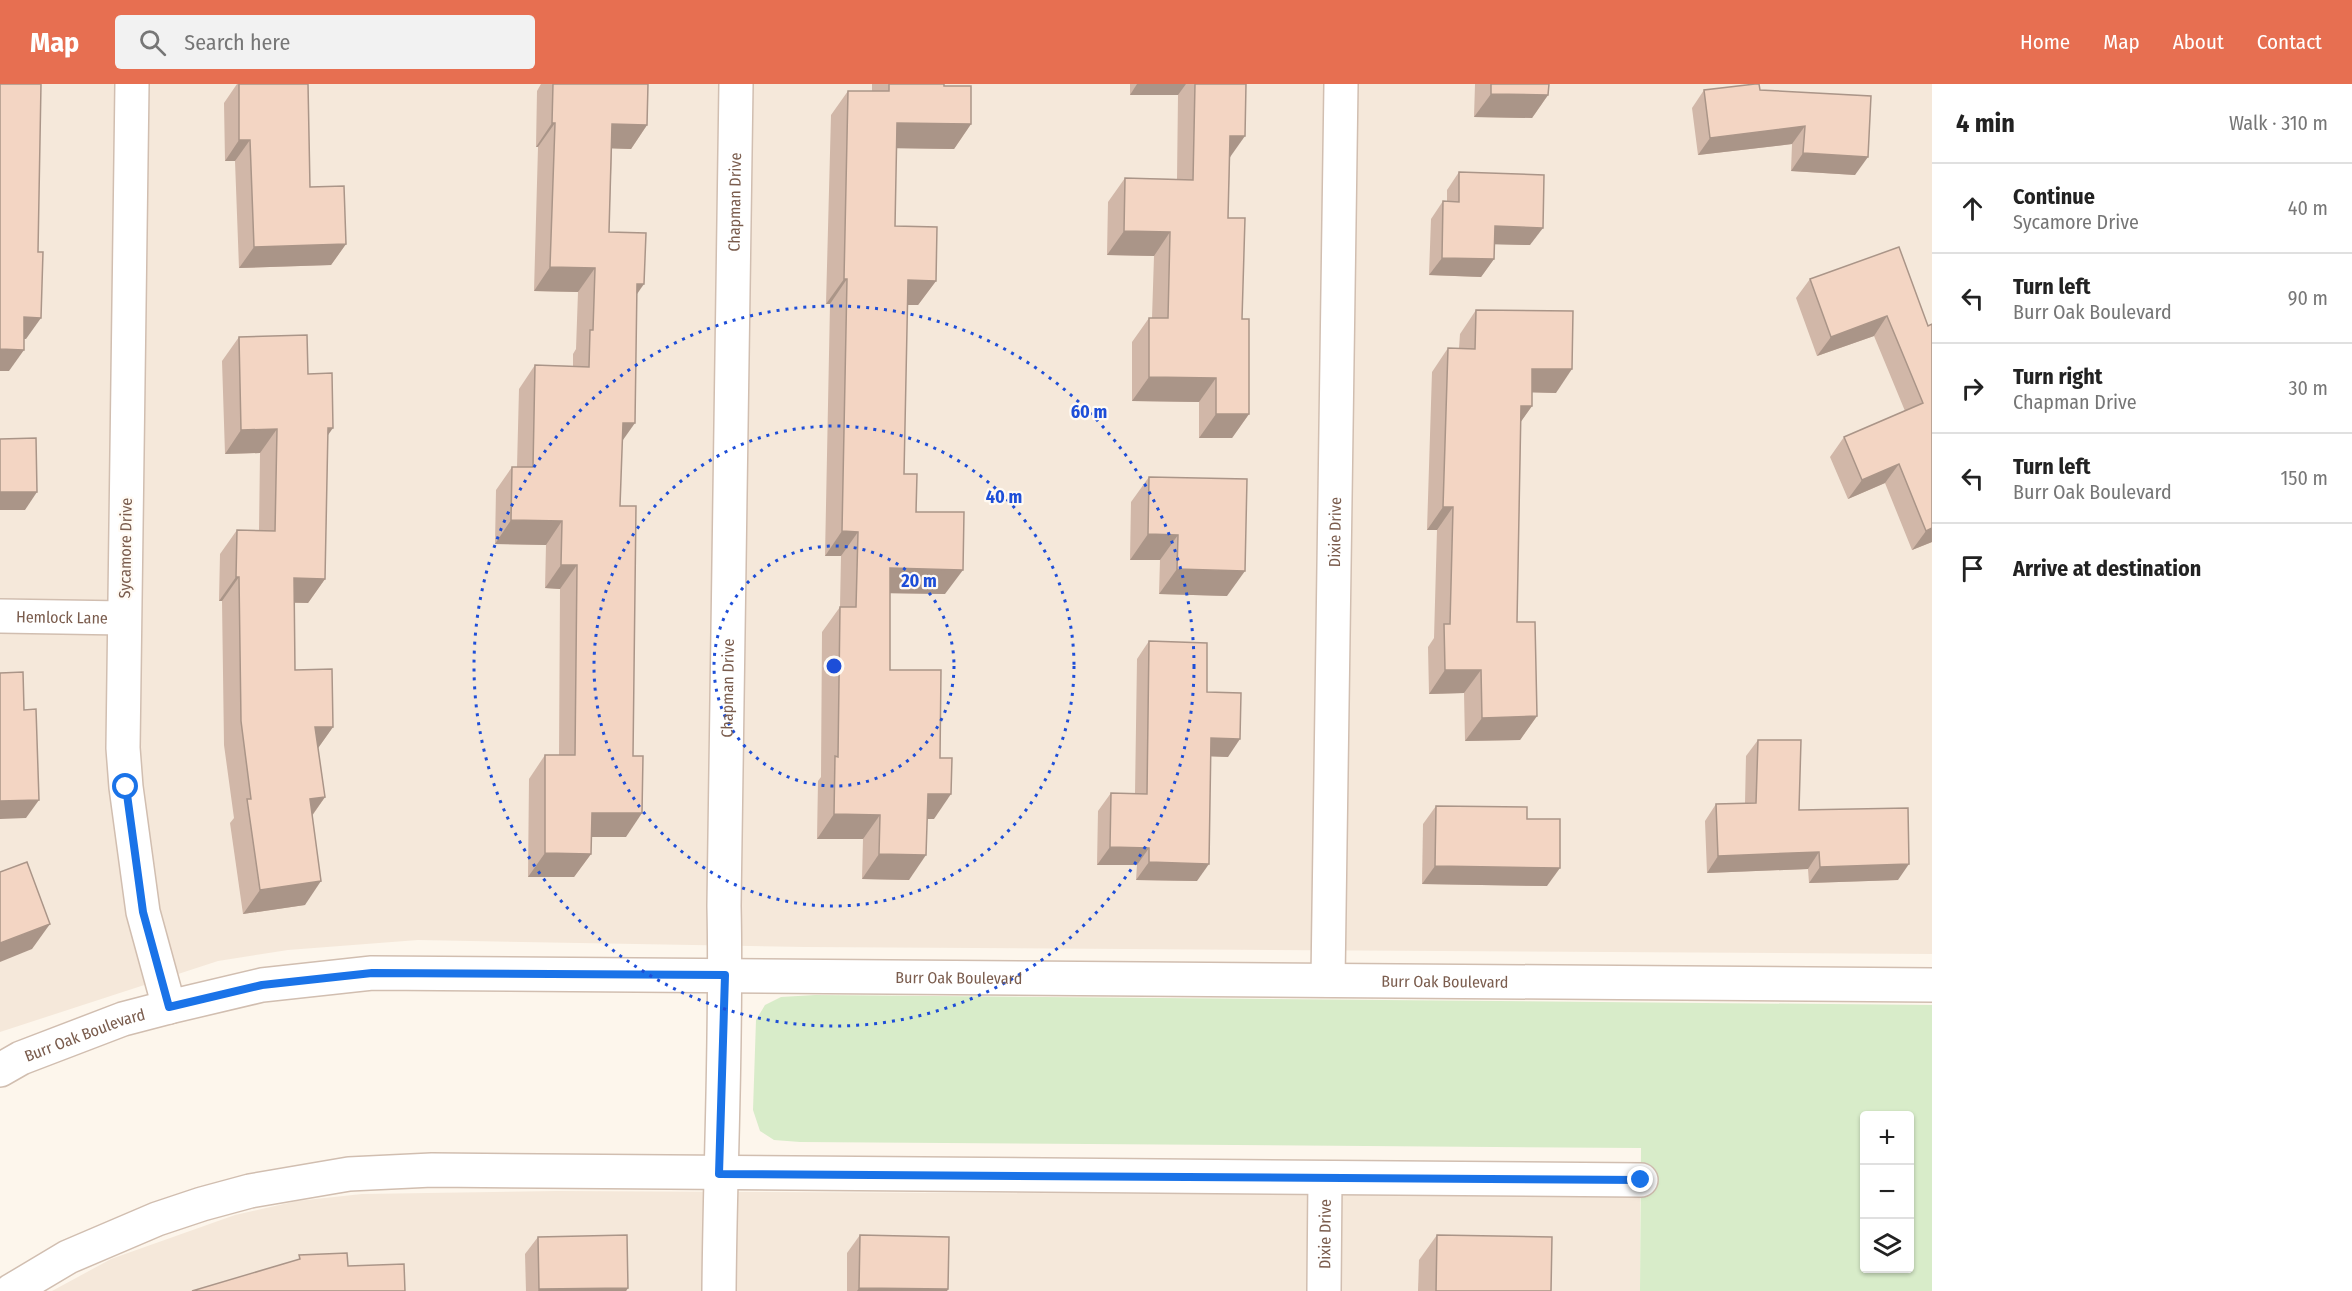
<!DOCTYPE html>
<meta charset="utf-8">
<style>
:root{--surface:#fff;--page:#f2f2f2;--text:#222;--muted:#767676;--line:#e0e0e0;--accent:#e76f51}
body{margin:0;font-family:"Fira Sans Condensed",sans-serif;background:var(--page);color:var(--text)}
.controls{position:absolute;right:18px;bottom:18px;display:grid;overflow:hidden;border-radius:6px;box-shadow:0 2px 4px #0004}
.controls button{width:54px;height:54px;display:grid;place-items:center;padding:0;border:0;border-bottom:2px solid var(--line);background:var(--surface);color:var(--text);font:30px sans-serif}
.stop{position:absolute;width:18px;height:18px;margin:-14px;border:4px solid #1a73e8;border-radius:50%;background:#fff}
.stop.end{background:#1a73e8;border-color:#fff;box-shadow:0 2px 6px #0008}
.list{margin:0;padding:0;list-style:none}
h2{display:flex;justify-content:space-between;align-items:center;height:78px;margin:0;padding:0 24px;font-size:26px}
h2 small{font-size:20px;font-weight:400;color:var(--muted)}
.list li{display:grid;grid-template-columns:39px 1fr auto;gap:18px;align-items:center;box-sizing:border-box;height:90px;padding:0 24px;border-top:2px solid var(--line)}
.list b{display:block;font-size:22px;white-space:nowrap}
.list p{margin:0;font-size:20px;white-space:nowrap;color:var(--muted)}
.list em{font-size:20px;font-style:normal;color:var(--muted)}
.icon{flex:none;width:33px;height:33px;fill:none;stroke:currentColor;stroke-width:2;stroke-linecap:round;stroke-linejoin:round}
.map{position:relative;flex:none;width:1932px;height:1207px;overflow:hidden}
header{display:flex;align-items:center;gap:36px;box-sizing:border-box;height:84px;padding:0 30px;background:var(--accent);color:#fff}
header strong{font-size:28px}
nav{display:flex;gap:33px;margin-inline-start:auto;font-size:21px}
.search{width:420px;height:54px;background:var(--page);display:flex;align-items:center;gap:15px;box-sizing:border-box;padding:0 21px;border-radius:6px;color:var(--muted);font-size:22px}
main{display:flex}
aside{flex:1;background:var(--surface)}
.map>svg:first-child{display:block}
</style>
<header>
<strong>Map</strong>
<div class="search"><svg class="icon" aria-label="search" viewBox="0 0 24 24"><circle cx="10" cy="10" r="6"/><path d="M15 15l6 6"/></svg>Search here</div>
<nav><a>Home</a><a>Map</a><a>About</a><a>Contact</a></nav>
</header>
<main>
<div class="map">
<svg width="1932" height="1207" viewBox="0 0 1932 1207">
<rect width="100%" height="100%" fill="#fdf6ec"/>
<!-- residential -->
<g fill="#f5e8da">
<polygon points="0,0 1932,0 1932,870 805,863 418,856 288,866 218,877 0,948"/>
<polygon points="557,1107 1640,1112 1640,1207 52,1207 111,1175 235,1131 297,1117 362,1110"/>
</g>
<!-- green -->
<path fill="#d8ecc9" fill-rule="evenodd" d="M815 911 1932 921V1207H1640L1641 1064 800 1058 774 1056 760 1047 753 1026 756 936 765 921 781 913ZM1864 1032H1910V1184H1864Z"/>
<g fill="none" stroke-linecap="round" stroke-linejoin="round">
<!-- minor casing -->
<g stroke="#d1beb0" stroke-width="36">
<g id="minor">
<polyline points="132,0 123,664 126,703 143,828 169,923"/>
<path id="s1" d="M0 532 124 534"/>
<path id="s2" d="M1328 896 1341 0"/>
<path id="s3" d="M0 986 21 974 123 935 169 923 262 901 372 889 1932 901"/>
<polyline points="11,1207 68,1173 157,1135 202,1120 250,1107 349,1090 432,1086 1641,1096"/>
<path id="s4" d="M719 1207C720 1079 727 950 724 822L736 0"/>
<path id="s5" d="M1324 1207 1325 1094"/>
</g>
</g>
<!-- minor -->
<use href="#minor" stroke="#fff" stroke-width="33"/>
</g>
<!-- wall -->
<g fill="#d1b7a8">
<polygon points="237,0 308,0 310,103 346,160 331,181 239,184 235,77 225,77 224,19"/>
<polygon points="541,0 648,0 647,41 631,65 612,64 609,148 637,211 622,357 620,422 626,753 591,753 591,770 574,793 528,793 529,695 545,671 559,671 560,505 545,504 546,461 495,460 496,406 512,383 517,383 519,305 535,281 573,282 573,270 576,265 578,208 534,207 538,63 536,63 537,7"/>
<polygon points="872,0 944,0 944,2 971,40 954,65 896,64 895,142 936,197 918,221 907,221 904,390 945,510 890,509 890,586 934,735 927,735 909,796 862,795 863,755 817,755 818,697 821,693 822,548 840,523 841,472 825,472 830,220 826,220 831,31 848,7 872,7"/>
<polygon points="1130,0 1246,0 1230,74 1228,134 1242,235 1249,330 1232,354 1199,354 1199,318 1132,317 1132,258 1149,234 1152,234 1154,172 1107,171 1108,118 1125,94 1177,95 1178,11 1130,11"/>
<polygon points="1475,0 1549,0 1548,11 1532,34 1474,33"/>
<polygon points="1704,6 1760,6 1871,12 1855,91 1791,87 1792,60 1698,71 1692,24"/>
<polygon points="1459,88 1530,161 1494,160 1494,175 1481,193 1429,191 1431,135 1443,117 1447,117 1447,106"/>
<polygon points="1810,195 1928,242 1932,240 1932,458 1912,466 1885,399 1848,415 1830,373 1844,353 1905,327 1874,252 1817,272 1796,214"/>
<polygon points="1476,226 1556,309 1532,308 1532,322 1521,337 1517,538 1537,632 1520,656 1465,657 1464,609 1429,610 1428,563 1434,554 1437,446 1427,446 1432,288 1448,264 1459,264 1460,250"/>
<polygon points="239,253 308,290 328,351 325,495 308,519 294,519 295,586 333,643 318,664 325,713 312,732 305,821 243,830 230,739 234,734 224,661 222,517 219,517 220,470 237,446 259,447 260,369 225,370 222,277"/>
<polygon points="1149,393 1227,512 1159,510 1160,476 1130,476 1131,418"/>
<polygon points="1149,557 1207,608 1228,673 1211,672 1197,797 1136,796 1137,781 1097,781 1098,727 1111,709 1135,710 1137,575"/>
<polygon points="1758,656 1799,726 1898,796 1809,799 1808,785 1707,789 1705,737 1716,720 1745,719 1746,672"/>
<polygon points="1436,722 1527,735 1547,802 1422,800 1423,740"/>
<polygon points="860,1151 948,1205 947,1207 847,1207 847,1169"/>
<polygon points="1437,1151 1551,1207 1418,1207 1419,1176"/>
<polygon points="538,1153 628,1204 626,1207 526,1207 525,1170"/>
</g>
<!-- shaded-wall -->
<g fill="#aa9588">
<polygon points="1137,0 1186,0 1178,11 1130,11"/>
<polygon points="1491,10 1548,11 1532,34 1474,33"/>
<polygon points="552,39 555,39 538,63 536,63"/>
<polygon points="897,39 971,40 954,65 880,64"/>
<polygon points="612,40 647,41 631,65 596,64"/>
<polygon points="1805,42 1792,60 1698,71 1710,54"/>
<polygon points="1230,52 1245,52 1228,76"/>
<polygon points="239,56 250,56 235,77 225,77"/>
<polygon points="1803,69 1868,73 1855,91 1791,87"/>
<polygon points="1495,142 1543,144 1530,161 1482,160"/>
<polygon points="1124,147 1170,148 1154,172 1107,171"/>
<polygon points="346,160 331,181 239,184 254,163"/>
<polygon points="1442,174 1494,175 1481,193 1429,191"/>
<polygon points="550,183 595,184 578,208 534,207"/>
<polygon points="844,195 847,195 830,220 826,220"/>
<polygon points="908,196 936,197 918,221 890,221"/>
<polygon points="637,200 644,200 628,223"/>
<polygon points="1887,232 1874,252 1817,272 1831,253"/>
<polygon points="24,233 41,234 26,255 10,254"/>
<polygon points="0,265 24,266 9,287 0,287"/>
<polygon points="1532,285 1572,285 1556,309 1516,308"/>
<polygon points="1149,293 1216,294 1199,318 1132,317"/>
<polygon points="1521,322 1532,322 1515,346"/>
<polygon points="1216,330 1249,330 1232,354 1199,354"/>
<polygon points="623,339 635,339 618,363"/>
<polygon points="328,344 333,344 316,368"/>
<polygon points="277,345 260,369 225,370 241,346"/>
<polygon points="1899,380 1885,399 1848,415 1862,396"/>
<polygon points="0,408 37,408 25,426 0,426"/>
<polygon points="1443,423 1453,423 1437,446 1427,446"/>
<polygon points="511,436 562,437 546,461 495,460"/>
<polygon points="1932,444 1932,458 1912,466 1926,447"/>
<polygon points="842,447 858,448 841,472 825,472"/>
<polygon points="1148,450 1178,451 1160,476 1130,476"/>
<polygon points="561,481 577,481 560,505 545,504"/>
<polygon points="890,484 963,486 945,510 873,509"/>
<polygon points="1177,485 1245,487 1227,512 1159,510"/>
<polygon points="236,493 239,493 222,517 219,517"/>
<polygon points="294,494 325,495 308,519 277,518"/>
<polygon points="1445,586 1481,586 1464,609 1429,610"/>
<polygon points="1537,632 1520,656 1465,657 1482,634"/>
<polygon points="315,643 333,643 316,667"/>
<polygon points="1211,654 1240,655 1228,673 1198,672"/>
<polygon points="928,710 951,710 934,735 911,735"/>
<polygon points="325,713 308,737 310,715"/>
<polygon points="39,716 26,734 0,735 0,717"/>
<polygon points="592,729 642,729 626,753 575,753"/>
<polygon points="834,730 880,731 863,755 817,755"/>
<polygon points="1110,763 1149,764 1137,781 1097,781"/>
<polygon points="1819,768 1808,785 1707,789 1718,772"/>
<polygon points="545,769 591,770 574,793 528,793"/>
<polygon points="879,770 926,771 909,796 862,795"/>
<polygon points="1149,778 1209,780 1197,797 1136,796"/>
<polygon points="1909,780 1898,796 1809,799 1820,783"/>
<polygon points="1435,782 1560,784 1547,802 1422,800"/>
<polygon points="321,797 305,821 243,830 260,806"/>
<polygon points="50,840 32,865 0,878 0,859"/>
<polygon points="628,1204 626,1207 538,1207 539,1205"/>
<polygon points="859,1204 948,1205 947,1207 857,1207"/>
</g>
<!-- building -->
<g fill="#f3d5c3" stroke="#aa9588" stroke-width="1.5">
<polygon points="0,0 41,0 38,168 43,168 41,234 24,233 24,266 0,265"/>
<polygon points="239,0 308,0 310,103 344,102 346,160 254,163 250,56 239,56"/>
<polygon points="553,0 648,0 647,41 612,40 609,148 646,149 644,200 637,200 635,339 623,339 620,422 636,422 633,672 643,672 642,729 592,729 591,770 545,769 545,671 575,671 577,481 561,481 562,437 511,436 512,383 533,383 535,281 589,283 590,246 593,246 595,184 550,183 555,39 552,39"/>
<polygon points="889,0 944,0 944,2 971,2 971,40 897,39 895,142 937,143 936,197 908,196 904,390 917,390 916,428 964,428 963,486 890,484 890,586 941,586 940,674 952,674 951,710 928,710 926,771 879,770 880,731 834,730 835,672 838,673 840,523 856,523 858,448 842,447 847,195 844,195 848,7 889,7"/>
<polygon points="1195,0 1246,0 1245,52 1230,52 1228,134 1245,134 1242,235 1249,235 1249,330 1216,330 1216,294 1149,293 1149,234 1168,234 1170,148 1124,147 1125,94 1193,96"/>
<polygon points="1491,0 1549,0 1548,11 1491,10"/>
<polygon points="1755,0 1759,0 1760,6 1871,12 1868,73 1803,69 1805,42 1710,54 1704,6"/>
<polygon points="1459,88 1544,91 1543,144 1495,142 1494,175 1442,174 1443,117 1459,118"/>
<polygon points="1899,163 1928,242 1932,240 1932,444 1926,447 1899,380 1862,396 1844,353 1923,319 1887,232 1831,253 1810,195"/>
<polygon points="1476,226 1573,227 1572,285 1532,285 1532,322 1521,322 1517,538 1535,538 1537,632 1482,634 1481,586 1445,586 1444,540 1450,540 1453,423 1443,423 1448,264 1475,265"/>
<polygon points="307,251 308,290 332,289 333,344 328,344 325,495 294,494 295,586 332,585 333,643 315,643 325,713 310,715 321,797 260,806 247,715 251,715 241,637 239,493 236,493 237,446 275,447 277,345 241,346 239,253"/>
<polygon points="36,354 37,408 0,408 0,355"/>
<polygon points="1149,393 1247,395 1245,487 1177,485 1178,451 1148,450"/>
<polygon points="1149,557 1207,559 1207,608 1241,609 1240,655 1211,654 1209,780 1149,778 1149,764 1110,763 1111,709 1147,710"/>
<polygon points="23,588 24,626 36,625 39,716 0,717 0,589"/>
<polygon points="1758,656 1801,656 1799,726 1908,724 1909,780 1820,783 1819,768 1718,772 1716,720 1756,719"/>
<polygon points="1436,722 1527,723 1527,735 1560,735 1560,784 1435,782"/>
<polygon points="27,778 50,840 0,859 0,788"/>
<polygon points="627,1151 628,1204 539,1205 538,1153"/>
<polygon points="860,1151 949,1153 948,1205 859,1204"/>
<polygon points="1437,1151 1552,1153 1551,1207 1436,1207"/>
<polygon points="347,1169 348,1182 404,1180 405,1207 192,1207 300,1175 299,1171"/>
</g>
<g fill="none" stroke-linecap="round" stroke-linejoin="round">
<!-- route -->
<polyline stroke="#1a73e8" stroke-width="8" points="126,703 143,828 169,923 262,901 372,889 725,891 719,1090 1641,1096"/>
</g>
<!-- distance rings -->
<g fill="none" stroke="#1d4ed8" stroke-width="3" stroke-dasharray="3 6">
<circle cx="834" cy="582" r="120"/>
<circle cx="834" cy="582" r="240"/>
<circle cx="834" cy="582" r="360"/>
</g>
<g text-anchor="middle" stroke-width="4.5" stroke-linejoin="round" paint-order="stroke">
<!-- street labels -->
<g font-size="16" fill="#7a5c4d" stroke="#fffaf3">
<text dy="6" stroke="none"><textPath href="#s4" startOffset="1089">Chapman Drive</textPath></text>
<text dy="6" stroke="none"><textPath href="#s2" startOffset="448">Dixie Drive</textPath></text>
<text transform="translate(125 464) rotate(-89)" y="6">Sycamore Drive</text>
<text dy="6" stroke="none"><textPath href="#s1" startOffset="62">Hemlock Lane</textPath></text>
<text dy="6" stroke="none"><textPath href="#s4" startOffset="603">Chapman Drive</textPath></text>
<text dy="6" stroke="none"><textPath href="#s3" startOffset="974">Burr Oak Boulevard</textPath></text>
<text dy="6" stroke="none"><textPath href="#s3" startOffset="1460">Burr Oak Boulevard</textPath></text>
<text dy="6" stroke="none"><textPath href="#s3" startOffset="92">Burr Oak Boulevard</textPath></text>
<text dy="6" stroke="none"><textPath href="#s5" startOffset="57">Dixie Drive</textPath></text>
</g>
</g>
<circle cx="834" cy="582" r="9" fill="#1d4ed8" stroke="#fffaf3" stroke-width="3"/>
<g font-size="18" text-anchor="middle" font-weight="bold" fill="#1d4ed8" stroke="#fffaf3" stroke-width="4.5" stroke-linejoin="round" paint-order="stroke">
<text x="1089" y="334">60 m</text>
<text x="1004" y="419">40 m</text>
<text x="919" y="503">20 m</text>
</g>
</svg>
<div class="controls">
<button>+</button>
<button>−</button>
<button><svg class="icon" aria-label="layers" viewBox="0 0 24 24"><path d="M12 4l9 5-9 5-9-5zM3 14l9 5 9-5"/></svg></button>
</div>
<div class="stop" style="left:126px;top:703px"></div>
<div class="stop end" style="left:1641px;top:1096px"></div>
</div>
<aside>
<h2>4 min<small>Walk · 310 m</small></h2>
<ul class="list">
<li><svg class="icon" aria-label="ahead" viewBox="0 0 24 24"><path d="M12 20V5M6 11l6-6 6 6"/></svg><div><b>Continue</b><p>Sycamore Drive</p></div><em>40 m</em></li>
<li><svg class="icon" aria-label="left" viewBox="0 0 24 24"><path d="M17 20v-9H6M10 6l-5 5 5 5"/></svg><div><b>Turn left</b><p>Burr Oak Boulevard</p></div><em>90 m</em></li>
<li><svg class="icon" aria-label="right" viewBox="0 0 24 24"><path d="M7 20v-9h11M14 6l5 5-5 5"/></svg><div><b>Turn right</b><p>Chapman Drive</p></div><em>30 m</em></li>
<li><svg class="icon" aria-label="left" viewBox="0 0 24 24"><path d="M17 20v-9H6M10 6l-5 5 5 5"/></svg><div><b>Turn left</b><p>Burr Oak Boulevard</p></div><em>150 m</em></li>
<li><svg class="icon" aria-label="arrive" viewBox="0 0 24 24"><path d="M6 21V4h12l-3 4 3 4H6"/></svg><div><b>Arrive at destination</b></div></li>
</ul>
</aside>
</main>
